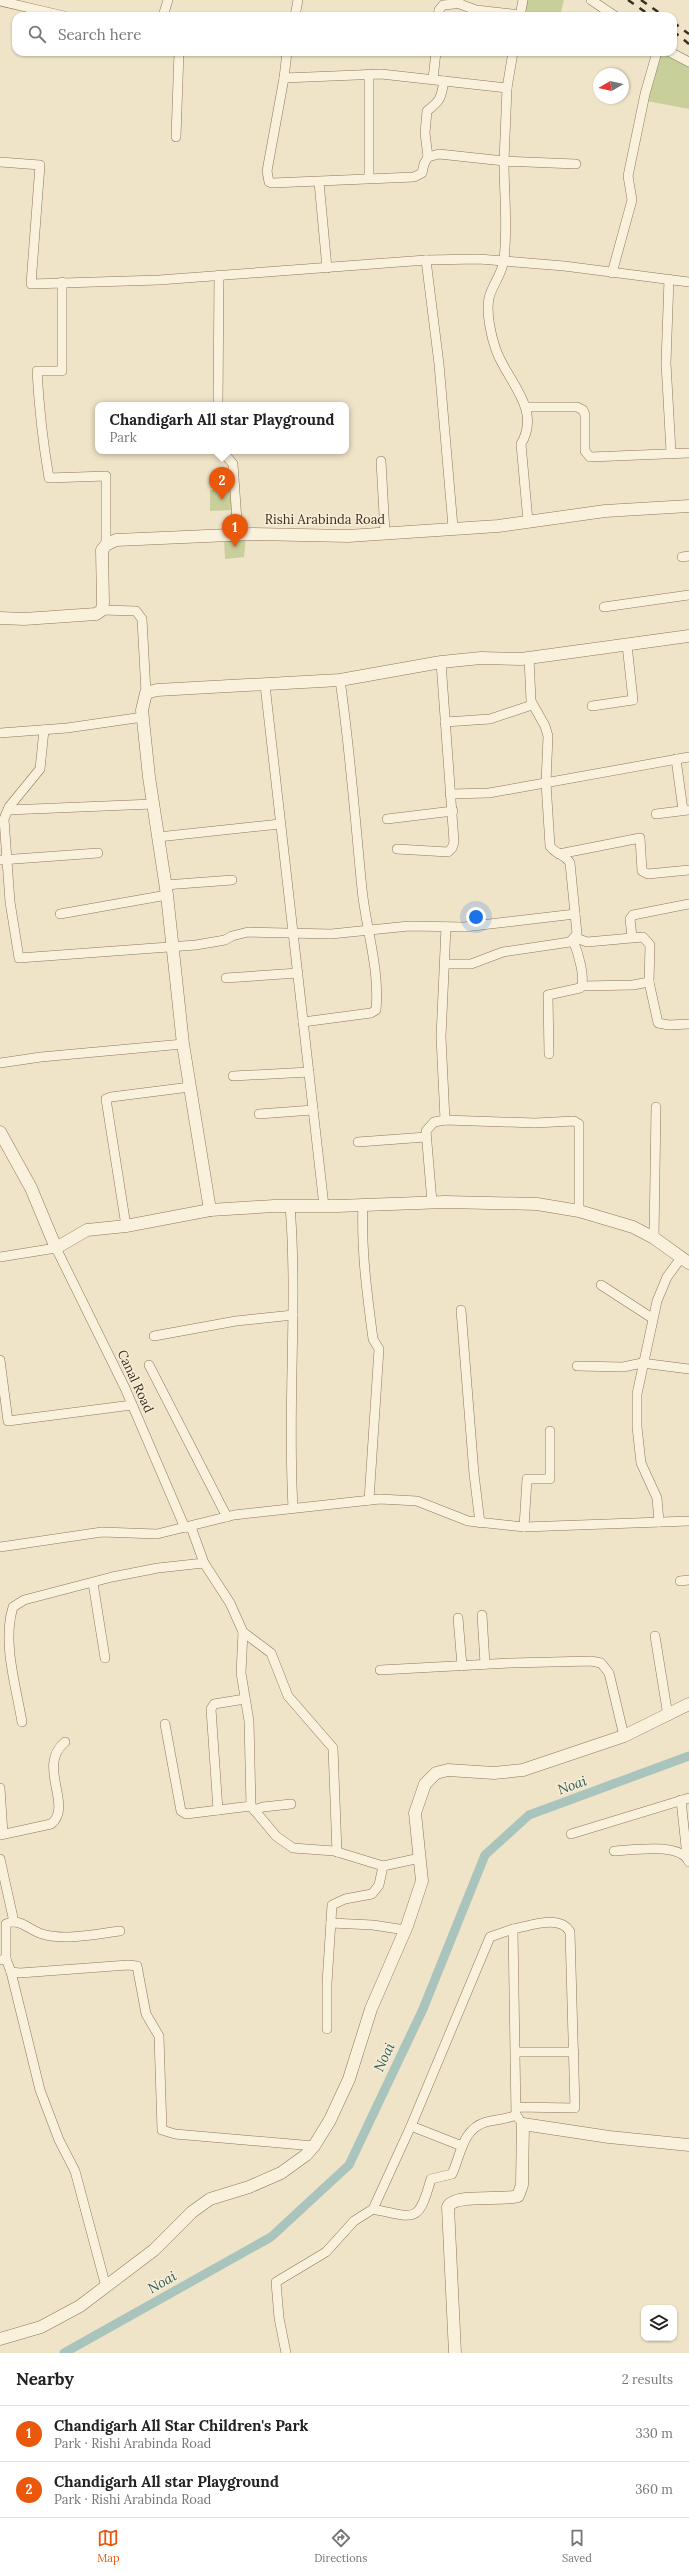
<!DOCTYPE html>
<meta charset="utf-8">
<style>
:root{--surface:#fff;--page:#f6f6f6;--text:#222;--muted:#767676;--line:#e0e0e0;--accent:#ea580c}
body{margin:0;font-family:Lora,serif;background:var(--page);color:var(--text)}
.controls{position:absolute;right:12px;bottom:12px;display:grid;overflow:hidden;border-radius:8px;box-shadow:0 1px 3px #0004}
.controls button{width:36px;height:36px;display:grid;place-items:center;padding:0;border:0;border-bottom:1px solid var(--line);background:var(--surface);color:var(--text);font:20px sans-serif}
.compass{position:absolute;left:593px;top:68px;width:36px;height:36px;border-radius:50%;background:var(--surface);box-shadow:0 1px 3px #0004;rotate:261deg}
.you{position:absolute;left:476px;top:917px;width:14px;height:14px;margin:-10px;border:3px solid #fff;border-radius:50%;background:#1a73e8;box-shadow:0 0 0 6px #1a73e833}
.badge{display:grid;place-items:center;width:26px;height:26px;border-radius:50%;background:var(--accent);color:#fff;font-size:13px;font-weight:700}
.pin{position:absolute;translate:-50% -33px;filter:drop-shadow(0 1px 2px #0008)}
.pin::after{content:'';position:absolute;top:21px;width:14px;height:12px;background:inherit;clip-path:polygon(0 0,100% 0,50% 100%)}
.popup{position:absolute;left:95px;top:402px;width:254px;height:52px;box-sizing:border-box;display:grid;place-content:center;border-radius:8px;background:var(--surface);filter:drop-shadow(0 1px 3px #0005);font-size:13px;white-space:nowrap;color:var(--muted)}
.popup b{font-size:15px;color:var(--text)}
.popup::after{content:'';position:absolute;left:50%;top:100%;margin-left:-8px;border:8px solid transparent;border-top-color:var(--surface)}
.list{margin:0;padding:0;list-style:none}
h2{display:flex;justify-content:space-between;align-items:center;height:52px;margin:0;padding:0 16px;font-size:17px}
h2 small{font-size:13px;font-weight:400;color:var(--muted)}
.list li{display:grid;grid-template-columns:26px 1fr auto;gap:12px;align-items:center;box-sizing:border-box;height:56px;padding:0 16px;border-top:1px solid var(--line)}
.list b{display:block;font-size:15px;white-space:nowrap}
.list p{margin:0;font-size:13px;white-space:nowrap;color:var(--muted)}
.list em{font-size:13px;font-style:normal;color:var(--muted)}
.icon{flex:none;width:22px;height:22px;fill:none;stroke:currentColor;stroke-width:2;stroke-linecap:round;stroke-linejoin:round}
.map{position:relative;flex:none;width:689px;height:2353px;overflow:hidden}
.search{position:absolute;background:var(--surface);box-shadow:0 1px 3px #0004;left:12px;right:12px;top:12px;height:44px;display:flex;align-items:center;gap:10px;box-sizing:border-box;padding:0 14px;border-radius:12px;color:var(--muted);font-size:15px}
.sheet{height:164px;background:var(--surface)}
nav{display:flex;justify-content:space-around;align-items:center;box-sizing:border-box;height:56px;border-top:1px solid var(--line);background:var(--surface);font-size:11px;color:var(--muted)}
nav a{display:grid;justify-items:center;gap:2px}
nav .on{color:var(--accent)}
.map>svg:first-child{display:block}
</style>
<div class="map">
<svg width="689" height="2353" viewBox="0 0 689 2353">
<rect width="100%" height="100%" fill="#f0e4c8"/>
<!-- green -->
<g fill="#c9cf9b">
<polygon points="525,0 564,0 560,16 522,16"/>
<polygon points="516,52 551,52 516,55"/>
<polygon points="659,52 689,67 689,109 647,101"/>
<polygon points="210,490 233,490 234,510 210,511"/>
<polygon points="246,536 244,557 225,559 224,537"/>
</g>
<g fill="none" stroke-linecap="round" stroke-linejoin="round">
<!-- canal -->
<polyline stroke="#a9c4bc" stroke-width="9" points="64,2353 271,2237 349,2165 423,2009 485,1855 529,1815 689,1756"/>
<!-- minor casing -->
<g stroke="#8d765c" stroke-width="10">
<g id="minor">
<polyline points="591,0 615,16"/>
<polyline points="0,1 64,16"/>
<polyline points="457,3 476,10 520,15"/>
<polyline points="163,16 168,0"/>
<polyline points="295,16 298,0"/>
<polyline points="438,16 439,10 443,5 454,4 459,0"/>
<polyline points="520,16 523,0"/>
<polyline points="287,52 284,78 267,171 269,182 272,183 414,177 422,173 424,164 428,157 439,154 504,161 507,88 513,52"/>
<polyline points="670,52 689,62"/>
<polyline points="284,78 381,74 507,88"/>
<polyline points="433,79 436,52"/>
<polyline points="176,137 179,52"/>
<path d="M428 157 425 133 427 111C441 100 441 98 444 81"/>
<polyline points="0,162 40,165 31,284 159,280 426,260 479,259 564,266 689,282"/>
<polyline points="369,178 369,74"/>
<polyline points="319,182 327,268"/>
<polyline points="426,260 439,364 453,527"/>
<polyline points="612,273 632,200 628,176 645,94 657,52"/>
<polyline points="669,279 666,363 671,452"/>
<path d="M62 282V371H37C39 407 43 443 49 478L106 476V545"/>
<polyline points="218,405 219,275"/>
<polyline points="527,407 577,407 583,410 585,415 585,451 590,457 689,453"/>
<polyline points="222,451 233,464 238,535"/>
<polyline points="381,461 385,533"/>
<path d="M528 521 521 444C542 409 507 381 496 350 491 336 486 313 489 298 492 285 503 273 504 259 508 226 504 194 504 161L576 164"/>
<polyline points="682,557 689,556"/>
<polyline points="604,607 689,595"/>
<polyline points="102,610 136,611 142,619 146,693"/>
<polyline points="265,685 324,1206"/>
<polyline points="592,706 633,700 627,645"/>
<polyline points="445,722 490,719 532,705"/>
<polyline points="44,730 40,769 9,807 4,819 10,902 19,958 196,945 225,940 232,936 248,932 331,934 409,926 464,927 575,914"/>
<polyline points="0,733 67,728 143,717"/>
<polyline points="676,759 683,810"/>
<polyline points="450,794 489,793 689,757"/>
<polyline points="8,810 153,804"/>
<polyline points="656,814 688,810"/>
<polyline points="387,819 453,811"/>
<polyline points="158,837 280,824"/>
<polyline points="397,849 448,852 452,848 454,842 441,662"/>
<polyline points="559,854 640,838 642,871 648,874 689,870"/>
<polyline points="1,860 98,853"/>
<polyline points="165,885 232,880"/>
<polyline points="60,914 167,895"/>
<polyline points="632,937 630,919 633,915 689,904"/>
<polyline points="576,938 587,942 643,937 650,945 649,982 633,985 582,986"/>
<path d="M446 964H471L503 952 570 942 577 934 570 863C565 854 555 854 550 846L546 783 548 736 545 726 531 701 529 658"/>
<polyline points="226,978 298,973"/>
<polyline points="649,982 658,1023 669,1025 689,1024"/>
<path d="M303 1022 371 1013 376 1010C380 970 366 929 362 889 355 819 350 749 340 680"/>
<path d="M549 1054 548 995 580 988C587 980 577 950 573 940"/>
<polyline points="0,1063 41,1057 183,1044"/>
<polyline points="233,1076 309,1072"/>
<polyline points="259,1114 313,1110"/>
<polyline points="445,1120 441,1037 446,927"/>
<polyline points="358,1142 426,1137"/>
<polyline points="432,1202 426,1131 434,1122 445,1120 535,1123 574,1121 579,1124 579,1211"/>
<path d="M363 1204C361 1250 367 1293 373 1339L379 1349 369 1500"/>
<path d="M290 1205C298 1306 287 1406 293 1507"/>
<polyline points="126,1226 106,1099 111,1097 190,1087"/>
<polyline points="654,1238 656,1107"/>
<polyline points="0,1257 56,1248 125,1388 185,1528"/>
<polyline points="601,1285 652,1318"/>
<polyline points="461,1310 474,1474 480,1523"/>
<polyline points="154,1336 236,1321 293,1315"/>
<polyline points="0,1360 8,1421 132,1405"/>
<polyline points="149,1365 227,1517"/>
<polyline points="577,1366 623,1367 642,1363 689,1369"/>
<polyline points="659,1522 657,1498 641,1463 637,1427 637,1394 657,1301 667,1277 681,1258"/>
<polyline points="191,1527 204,1563 230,1603 243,1632 271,1653 288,1696 333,1748 337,1852"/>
<polyline points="524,1527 527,1479 550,1479 550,1431"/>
<polyline points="0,1547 102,1532 157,1534 234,1515 380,1499 417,1501 468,1521 524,1527 689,1521"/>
<polyline points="680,1581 689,1580"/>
<polyline points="93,1583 105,1658"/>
<polyline points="482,1615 485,1664"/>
<polyline points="458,1618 462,1666"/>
<polyline points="655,1636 668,1716"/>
<polyline points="380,1670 511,1663 591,1661 601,1663 609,1673 624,1736"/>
<path d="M22 1722C16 1686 2 1642 13 1607L24 1600 112 1577 158 1568 204 1563"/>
<polyline points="165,1724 181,1811 186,1814 251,1806 249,1721 241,1673 243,1632"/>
<polyline points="0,1788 3,1834"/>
<polyline points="681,1800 687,1856"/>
<polyline points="251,1806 276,1836 293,1848 334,1851 383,1866"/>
<polyline points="218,1810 211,1709 214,1704 245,1699"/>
<polyline points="254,1810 263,1807 291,1804"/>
<polyline points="571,1834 689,1798"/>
<path d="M0 1835 51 1824C74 1806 36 1766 65 1742"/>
<path d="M614 1851C633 1850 681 1842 689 1862"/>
<polyline points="0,1859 14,1922"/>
<polyline points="331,1923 373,1925 405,1930"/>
<path d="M513 1929 490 1937 411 2126 373 2209C416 2218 418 2224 431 2179L452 2174C461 2155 462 2129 486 2122 497 2119 505 2120 516 2115"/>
<path d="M6 1959V1924C19 1917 29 1930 42 1934 66 1941 96 1934 120 1931"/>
<polyline points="0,1960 6,1959 11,1972 20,1973 128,1965 137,1966 146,2014 159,2036 162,2130 175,2134 314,2146"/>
<polyline points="11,1972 40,2090 59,2140 75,2171 106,2287"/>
<polyline points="327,2029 327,1983 332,1905 345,1899 372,1894 379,1885 383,1866 420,1858"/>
<polyline points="516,2052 574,2052"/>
<path d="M516 2107 575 2108 570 1932C560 1914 530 1926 513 1929L516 2115 519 2119"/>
<polyline points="411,2126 462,2146"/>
<polyline points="286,2353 279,2318 276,2282 326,2252 354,2221 373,2209"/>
</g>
</g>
<!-- tertiary casing -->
<g stroke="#8d765c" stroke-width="13">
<g id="tertiary">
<polyline points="0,618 24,619 96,614 102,610 103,603 102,550 106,545 116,540 253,534 348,536 498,526 605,511 689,506"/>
<polyline points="0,1132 31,1188 56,1248 87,1230 126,1226 210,1210 274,1206 337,1206 445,1202 537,1204 579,1211 633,1227 654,1238 689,1263"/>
<polyline points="210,1210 183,1044 167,895 149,777 142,710 146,693 157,690 340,680 441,662 481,658 521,659 689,636"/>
<polyline points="0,2339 41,2327 80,2306 154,2250 192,2212 210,2199 249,2187 281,2173 306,2155 314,2146 330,2120 349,2079 371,2009 407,1926 422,1881 415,1813 425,1784 436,1773 448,1770 494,1773 523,1770 624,1736 689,1704"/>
<path d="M455 2353 448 2207C454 2193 503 2201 518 2196L522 2185 523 2124 609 2137 689 2145"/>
</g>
</g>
<!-- minor -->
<use href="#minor" stroke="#faf1dc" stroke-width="9"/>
<!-- tertiary -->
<use href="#tertiary" stroke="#faf1dc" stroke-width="12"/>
<!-- rail -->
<g stroke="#3d2e20" stroke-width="2.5" stroke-dasharray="7 7" stroke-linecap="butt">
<polyline points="628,0 651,16"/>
<polyline points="641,0 664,16"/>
<polyline points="673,22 689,34"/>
<polyline points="673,31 689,44"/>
</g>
</g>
<g text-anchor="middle" stroke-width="3" stroke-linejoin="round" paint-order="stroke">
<!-- street labels -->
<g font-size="13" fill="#3d2e20" stroke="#f7eed8">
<text x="325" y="524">Rishi Arabinda Road</text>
<text transform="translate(136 1381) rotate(65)" y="5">Canal Road</text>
</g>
<!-- water labels -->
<g font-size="14" font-style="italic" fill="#2f5d5a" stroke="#f7eed8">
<text transform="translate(572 1785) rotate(-20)" y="5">Noai</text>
<text transform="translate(384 2057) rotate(-65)" y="5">Noai</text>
<text transform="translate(162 2282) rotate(-29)" y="5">Noai</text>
</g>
</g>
</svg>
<div class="controls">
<button><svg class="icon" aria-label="layers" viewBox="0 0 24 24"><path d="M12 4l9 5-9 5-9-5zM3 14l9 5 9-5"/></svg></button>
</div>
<svg class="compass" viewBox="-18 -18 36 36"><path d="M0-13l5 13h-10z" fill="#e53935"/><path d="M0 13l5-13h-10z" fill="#767676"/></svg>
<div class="you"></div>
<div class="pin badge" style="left:235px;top:547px">1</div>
<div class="pin badge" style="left:222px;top:500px">2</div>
<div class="popup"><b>Chandigarh All star Playground</b>Park</div>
<div class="search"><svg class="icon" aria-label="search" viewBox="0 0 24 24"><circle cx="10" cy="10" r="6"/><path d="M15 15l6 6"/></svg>Search here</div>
</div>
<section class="sheet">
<h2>Nearby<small>2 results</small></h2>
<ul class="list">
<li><span class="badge">1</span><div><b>Chandigarh All Star Children's Park</b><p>Park · Rishi Arabinda Road</p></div><em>330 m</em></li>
<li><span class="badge">2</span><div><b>Chandigarh All star Playground</b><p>Park · Rishi Arabinda Road</p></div><em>360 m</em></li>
</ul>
</section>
<nav>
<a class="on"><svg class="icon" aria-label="map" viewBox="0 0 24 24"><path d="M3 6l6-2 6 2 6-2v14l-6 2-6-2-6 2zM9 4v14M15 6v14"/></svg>Map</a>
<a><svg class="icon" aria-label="directions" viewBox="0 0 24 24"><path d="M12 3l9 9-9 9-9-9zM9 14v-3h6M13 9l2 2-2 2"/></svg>Directions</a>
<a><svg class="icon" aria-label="saved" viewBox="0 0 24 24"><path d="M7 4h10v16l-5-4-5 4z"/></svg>Saved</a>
</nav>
